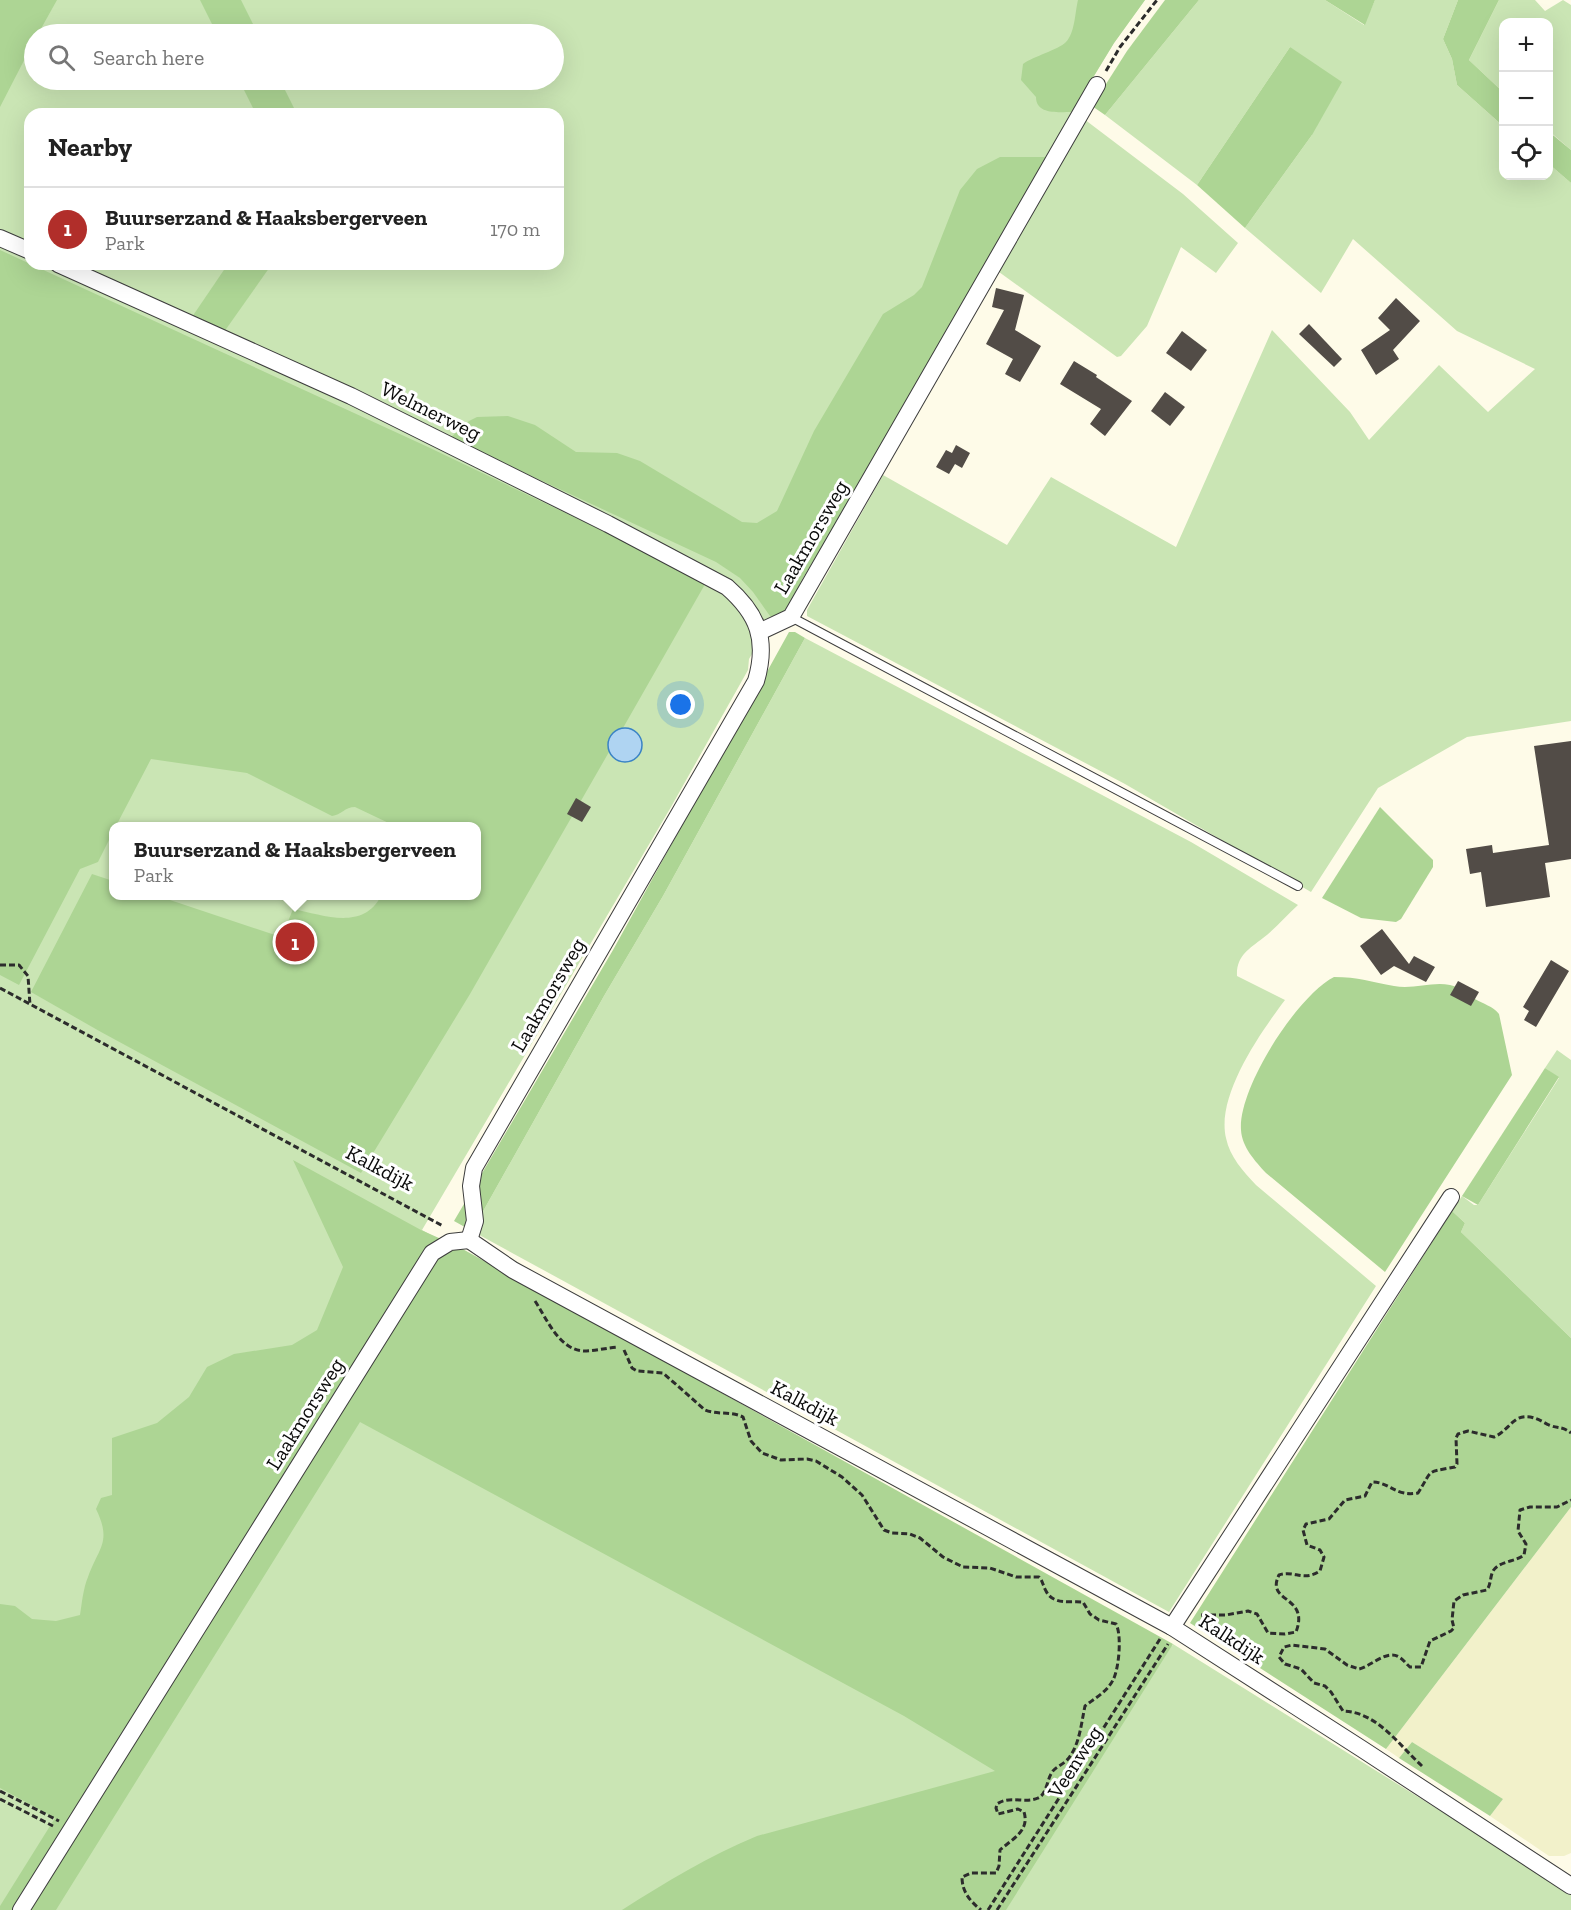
<!DOCTYPE html>
<meta charset="utf-8">
<style>
:root{--surface:#fff;--page:#f2f2f2;--text:#222;--muted:#767676;--line:#e0e0e0;--accent:#b12e2a}
body{margin:0;font-family:"Zilla Slab",serif;background:var(--page);color:var(--text)}
.controls{position:absolute;right:18px;top:18px;display:grid;overflow:hidden;border-radius:12px;box-shadow:0 6px 24px #0002}
.controls button{width:54px;height:54px;display:grid;place-items:center;padding:0;border:0;border-bottom:2px solid var(--line);background:var(--surface);color:var(--text);font:30px sans-serif}
.you{position:absolute;left:681px;top:705px;width:21px;height:21px;margin:-15px;border:4px solid #fff;border-radius:50%;background:#1a73e8;box-shadow:0 0 0 9px #1a73e833}
.badge{display:grid;place-items:center;width:39px;height:39px;border-radius:50%;background:var(--accent);color:#fff;font-size:20px;font-weight:700}
.pin{position:absolute;translate:-50% -50%;border:3px solid #fff;box-shadow:0 2px 6px #0006}
.popup{position:absolute;left:109px;top:822px;width:372px;height:78px;box-sizing:border-box;display:grid;place-content:center;border-radius:12px;background:var(--surface);filter:drop-shadow(0 2px 4px #0005);font-size:20px;white-space:nowrap;color:var(--muted)}
.popup b{font-size:22px;color:var(--text)}
.popup::after{content:'';position:absolute;left:50%;top:100%;margin-left:-12px;border:12px solid transparent;border-top-color:var(--surface)}
.list{margin:0;padding:0;list-style:none}
h2{display:flex;justify-content:space-between;align-items:center;height:78px;margin:0;padding:0 24px;font-size:26px}
h2 small{font-size:20px;font-weight:400;color:var(--muted)}
.list li{display:grid;grid-template-columns:39px 1fr auto;gap:18px;align-items:center;box-sizing:border-box;height:84px;padding:0 24px;border-top:2px solid var(--line)}
.list b{display:block;font-size:22px;white-space:nowrap}
.list p{margin:0;font-size:20px;white-space:nowrap;color:var(--muted)}
.list em{font-size:20px;font-style:normal;color:var(--muted)}
.icon{flex:none;width:33px;height:33px;fill:none;stroke:currentColor;stroke-width:2;stroke-linecap:round;stroke-linejoin:round}
.map{position:relative;flex:none;width:1571px;height:1910px;overflow:hidden}
.search{position:absolute;background:var(--surface);box-shadow:0 6px 24px #0002;left:24px;top:24px;width:540px;height:66px;display:flex;align-items:center;gap:15px;box-sizing:border-box;padding:0 21px;border-radius:33px;color:var(--muted);font-size:22px}
.panel{position:absolute;background:var(--surface);box-shadow:0 6px 24px #0002;left:24px;top:108px;width:540px;height:162px;border-radius:18px}
.map>svg:first-child{display:block}
</style>
<div class="map">
<svg width="1571" height="1910" viewBox="0 0 1571 1910">
<rect width="100%" height="100%" fill="#fefbe8"/>
<!-- farmland -->
<polygon fill="#f2f1ca" points="1571,1507 1571,1853 1564,1856 1549,1856 1490,1816 1503,1799 1412,1742 1399,1758 1386,1749"/>
<!-- green -->
<g fill="#cae5b4" fill-rule="evenodd">
<path d="M0 0H1145L1114 43 1080 99 1063 112H1072L1046 157 1036 158 807 563 749 659 748 670 671 807 422 1230 1172 1646 1173 1644 1508 1853 1571 1895V1910H0ZM34 34H554V80H34ZM30 114H558V264H30ZM113 826H476V896H113Z"/>
<polygon points="1199,0 1325,0 1364,25 1375,0 1458,0 1443,39 1452,59 1457,85 1503,126 1504,176 1548,176 1549,164 1571,183 1571,721 1467,737 1378,788 1311,892 1125,784 807,616 807,610 883,475 1007,545 1051,477 1176,547 1272,330 1350,412 1369,440 1439,365 1488,412 1535,369 1457,331 1353,239 1321,293 1245,228 1312,135 1290,47 1197,185 1105,115"/>
<polygon points="1499,0 1535,0 1545,11 1563,0 1571,5 1571,150 1549,131 1548,22 1504,22 1503,92 1469,60"/>
<polygon points="1084,119 1183,194 1238,243 1216,273 1181,247 1147,326 1121,356 1117,357 999,272"/>
<path d="M805 638 1191 842 1298 905C1286 916 1275 929 1263 938 1249 949 1236 956 1237 976L1285 1000C1260 1033 1216 1096 1226 1138 1230 1157 1243 1171 1256 1185L1376 1286 1169 1612 472 1231 604 996 663 896Z"/>
<polygon points="1557,1050 1571,1060 1571,1338 1461,1232 1465,1223 1452,1211 1462,1196 1474,1205 1478,1205 1559,1078 1545,1068"/>
</g>
<!-- forest -->
<g fill="#add594">
<polygon points="0,0 57,0 38,34 34,34 34,41 0,107"/>
<polygon points="200,0 241,0 258,34 217,34"/>
<path d="M1078 0H1145L1114 43 1072 112C1059 112 1036 115 1036 97L1021 80 1023 64C1034 56 1058 50 1066 42 1075 33 1075 12 1078 0Z"/>
<polygon points="1165,0 1199,0 1105,115 1092,106 1127,51"/>
<polygon points="1325,0 1375,0 1365,25"/>
<polygon points="1458,0 1499,0 1469,60 1503,92 1503,126 1457,85 1452,59 1443,39"/>
<polygon points="1290,47 1342,82 1312,135 1245,228 1197,185"/>
<polygon points="239,80 280,80 297,114 256,114"/>
<polygon points="1548,131 1571,150 1571,183 1549,164"/>
<polygon points="1000,157 1046,157 831,532 803,578 787,610 780,618 770,616 753,592 740,578 716,562 450,438 469,421 477,417 508,416 535,425 576,452 617,453 640,461 742,522 757,523 777,511 814,431 883,314 914,295 922,287 960,190 977,169"/>
<path d="M0 250 428 447 705 580 704 586 623 728 616 730 609 739V752L470 994 361 1173 101 1032 31 992 92 874 113 881V896H158L275 935 283 934 293 909C323 915 363 931 381 896H476V826H395L355 807C345 807 341 815 332 816L247 773 151 759 116 826H113V832L98 862 80 869 19 985 0 975Z"/>
<polygon points="228,264 272,264 224,332 192,317"/>
<polygon points="789,632 795,632 805,638 663,896 604,996 472,1231 454,1221 613,950"/>
<polygon points="1380,807 1433,860 1433,867 1401,919 1396,922 1361,918 1322,898"/>
<path d="M1334 977C1358 977 1372 982 1394 986 1413 990 1432 981 1450 985 1460 987 1467 994 1475 999 1483 1004 1493 1006 1499 1014L1512 1075 1385 1272 1266 1173C1255 1161 1242 1147 1241 1130 1238 1088 1297 996 1334 977Z"/>
<polygon points="1545,1068 1559,1077 1478,1205 1462,1196"/>
<path d="M293 1160 421 1230 459 1247 1173 1644 1006 1910H622C666 1882 709 1856 757 1836L995 1771 904 1716 360 1422 56 1910H0V1906L55 1818 0 1788V1604L15 1606 32 1619 56 1621 80 1615C82 1603 83 1589 88 1577 99 1547 112 1542 96 1509L101 1498 112 1495V1438L157 1423 189 1397 207 1367 234 1354 292 1345 317 1330 343 1267Z"/>
<polygon points="1452,1211 1465,1223 1461,1232 1571,1338 1571,1507 1386,1749 1190,1623"/>
<polygon points="1412,1742 1503,1799 1490,1816 1399,1758"/>
</g>
<!-- water -->
<circle fill="#afd4f2" stroke="#3a83c5" stroke-width="1.5" cx="625" cy="745" r="17"/>
<!-- building -->
<g fill="#524c47">
<polygon points="996,288 1024,295 1015,330 1041,346 1020,382 1005,374 1013,359 986,344 1004,310 992,307"/>
<polygon points="1396,298 1420,321 1393,350 1399,359 1376,375 1361,350 1390,330 1378,318"/>
<polygon points="1309,324 1342,359 1334,367 1299,334"/>
<polygon points="1182,331 1207,350 1191,371 1166,353"/>
<polygon points="1074,361 1097,375 1096,377 1132,401 1105,436 1090,424 1101,409 1060,384"/>
<polygon points="1165,392 1185,407 1170,426 1151,411"/>
<polygon points="956,445 970,453 962,468 955,464 949,474 936,467 946,450 952,453"/>
<polygon points="1571,741 1571,859 1545,863 1550,897 1486,907 1481,872 1470,874 1466,849 1492,845 1493,853 1549,845 1534,746"/>
<polygon points="576,798 591,807 582,822 567,814"/>
<polygon points="1382,929 1409,964 1414,956 1435,967 1426,982 1394,966 1381,975 1360,946"/>
<polygon points="1551,960 1569,971 1536,1027 1524,1020 1529,1011 1523,1007"/>
<polygon points="1458,981 1479,992 1471,1006 1450,995"/>
</g>
<g fill="none" stroke-linecap="round" stroke-linejoin="round">
<!-- service casing -->
<g stroke="#3d3d3d" stroke-width="10">
<polyline id="service" points="791,617 1298,886"/>
</g>
<!-- minor casing -->
<g stroke="#3d3d3d" stroke-width="18">
<g id="minor">
<polyline points="0,238 30,251"/>
<path d="M58 264 351 396 608 524 727 587C758 614 768 640 756 681L474 1168 471 1186 475 1221 469 1240"/>
<polyline points="759,632 791,617 1097,85"/>
<polyline points="469,1240 513,1270 1172,1627 1362,1749 1571,1886"/>
<polyline points="1172,1627 1451,1197"/>
<polyline points="21,1910 432,1253 450,1242 469,1240"/>
</g>
</g>
<!-- path -->
<g stroke="#2c2c2c" stroke-width="3" stroke-dasharray="6 3" stroke-linecap="butt">
<polyline points="1106,71 1120,47 1157,0"/>
<polyline points="0,965 19,965 28,976 30,1005"/>
<polyline points="0,988 443,1226"/>
<path d="M535 1301C547 1319 559 1350 584 1351 595 1351 606 1348 618 1347"/>
<path d="M624 1350 632 1368 637 1371 663 1373 705 1410C717 1415 731 1411 743 1417L751 1441 762 1453 781 1460 807 1459 816 1461 842 1477 862 1495 884 1530 892 1533 910 1534 920 1538 943 1557 963 1567 990 1568 1016 1577H1039C1043 1581 1043 1586 1046 1591 1053 1605 1070 1601 1083 1602L1090 1614 1099 1620 1116 1624C1122 1635 1119 1669 1113 1680 1107 1692 1095 1698 1085 1706 1081 1724 1080 1744 1068 1759 1063 1765 1054 1767 1051 1774 1047 1781 1046 1795 1038 1798 1025 1804 1010 1795 997 1804L996 1808 998 1814 1018 1809 1024 1812C1030 1831 1012 1839 1000 1850L999 1866 996 1873H971L962 1877C962 1892 970 1901 981 1910"/>
<path d="M1201 1615H1226L1248 1611 1257 1614 1268 1633 1285 1634 1296 1632C1310 1595 1265 1603 1279 1575 1295 1570 1303 1582 1320 1571L1324 1557 1320 1550 1307 1545 1303 1530 1306 1524 1329 1519 1345 1500 1365 1496 1372 1482C1390 1482 1395 1497 1418 1493 1434 1468 1424 1473 1455 1467L1457 1464 1456 1438 1458 1434 1468 1431 1494 1437C1504 1433 1509 1424 1517 1419 1529 1413 1539 1420 1549 1425 1559 1429 1562 1426 1571 1433"/>
<path d="M1422 1766C1399 1745 1377 1712 1343 1711L1331 1692 1325 1686 1314 1683 1301 1669 1285 1664 1279 1657 1284 1647 1292 1645 1325 1649 1347 1665 1359 1669C1370 1667 1387 1649 1399 1657 1403 1659 1406 1664 1410 1667H1421L1430 1641 1451 1631 1454 1628 1452 1620 1454 1601 1463 1595 1487 1590C1491 1584 1490 1577 1493 1571 1499 1561 1515 1562 1524 1555L1526 1544 1518 1531 1520 1510 1530 1507H1557L1571 1500"/>
<polyline points="0,1791 59,1821"/>
<polyline points="0,1799 53,1826"/>
<polyline points="988,1910 1160,1639"/>
<polyline points="997,1910 1168,1644"/>
</g>
<!-- service -->
<use href="#service" stroke="#fff" stroke-width="8"/>
<!-- minor -->
<use href="#minor" stroke="#fff" stroke-width="16"/>
</g>
<g text-anchor="middle" stroke-width="6" stroke-linejoin="round" paint-order="stroke">
<!-- street labels -->
<g font-size="21" fill="#0a0a0a" stroke="#fff">
<text transform="translate(431 411) rotate(26)" y="7">Welmerweg</text>
<text transform="translate(811 537) rotate(-60)" y="7">Laakmorsweg</text>
<text transform="translate(548 995) rotate(-60)" y="7">Laakmorsweg</text>
<text transform="translate(380 1168) rotate(28)" y="7">Kalkdijk</text>
<text transform="translate(805 1403) rotate(28)" y="7">Kalkdijk</text>
<text transform="translate(305 1414) rotate(-58)" y="7">Laakmorsweg</text>
<text transform="translate(1232 1639) rotate(33)" y="7">Kalkdijk</text>
<text transform="translate(1075 1762) rotate(-57)" y="7">Veenweg</text>
</g>
</g>
</svg>
<div class="controls">
<button>+</button>
<button>−</button>
<button><svg class="icon" aria-label="locate" viewBox="0 0 24 24"><circle cx="12" cy="12" r="6"/><path d="M12 2v4M12 18v4M2 12h4M18 12h4"/></svg></button>
</div>
<div class="you"></div>
<div class="pin badge" style="left:295px;top:942px">1</div>
<div class="popup"><b>Buurserzand &amp; Haaksbergerveen</b>Park</div>
<div class="search"><svg class="icon" aria-label="search" viewBox="0 0 24 24"><circle cx="10" cy="10" r="6"/><path d="M15 15l6 6"/></svg>Search here</div>
<section class="panel">
<h2>Nearby<small></small></h2>
<ul class="list">
<li><span class="badge">1</span><div><b>Buurserzand &amp; Haaksbergerveen</b><p>Park</p></div><em>170 m</em></li>
</ul>
</section>
</div>
